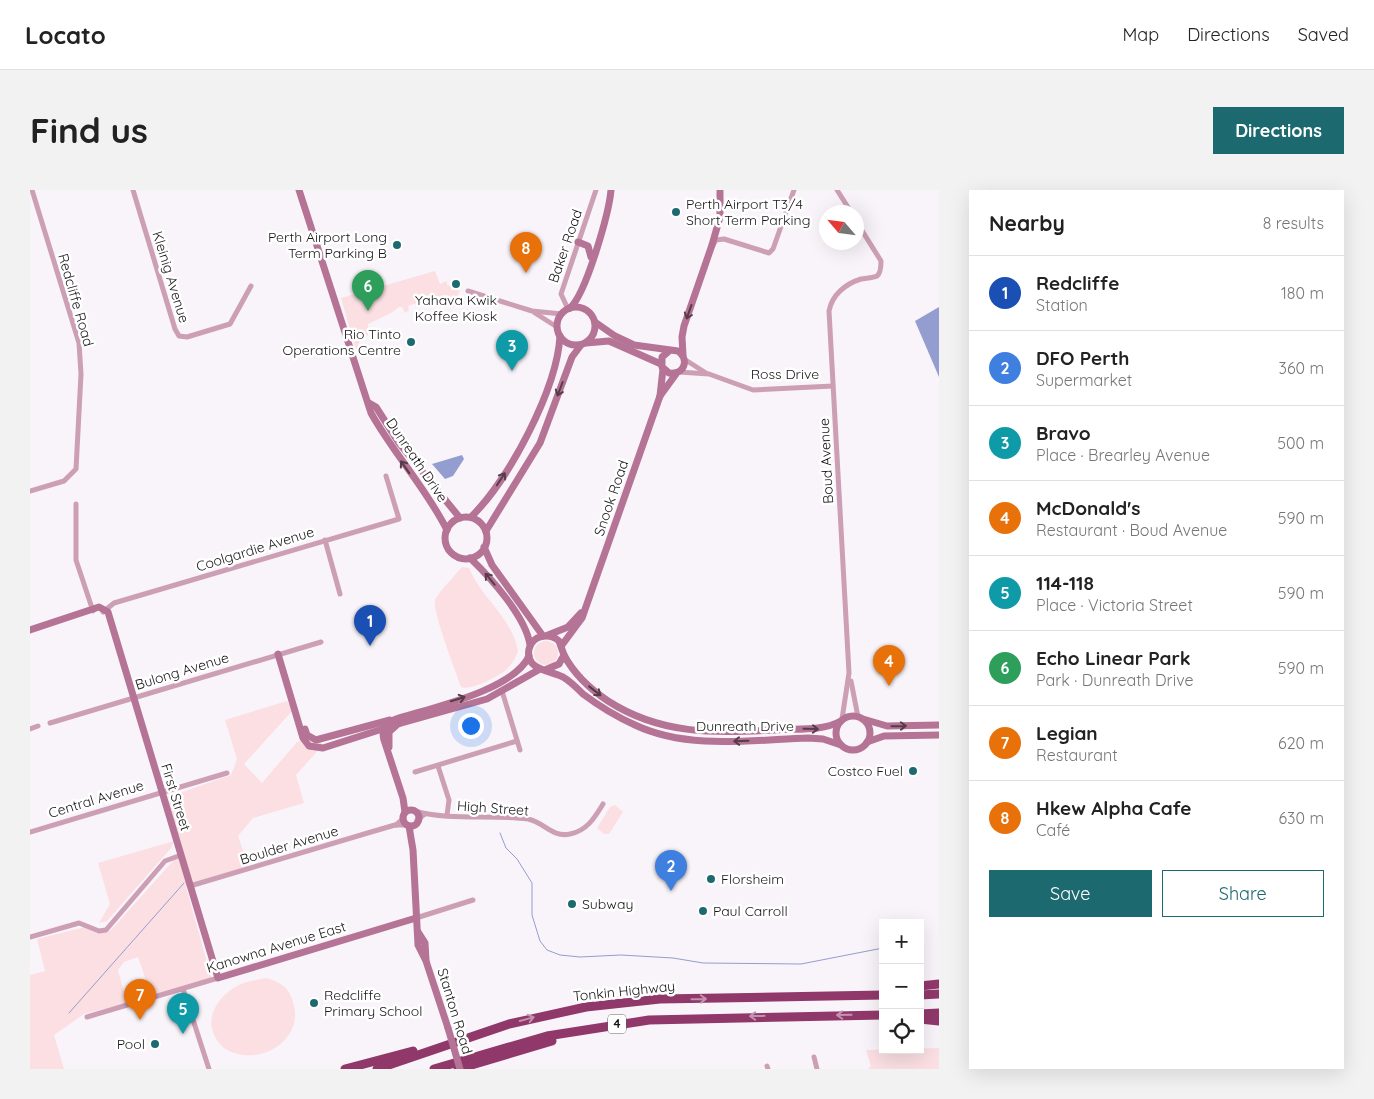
<!DOCTYPE html>
<meta charset="utf-8">
<style>
:root{--surface:#fff;--page:#f2f2f2;--text:#222;--muted:#767676;--line:#e0e0e0;--accent:#1d6970}
body{margin:0;font-family:Quicksand,sans-serif;background:var(--page);color:var(--text)}
.controls{position:absolute;right:15px;bottom:15px;display:grid;overflow:hidden;border-radius:0px;box-shadow:0 5px 20px #0002}
.controls button{width:45px;height:45px;display:grid;place-items:center;padding:0;border:0;border-bottom:1px solid var(--line);background:var(--surface);color:var(--text);font:25px sans-serif}
.compass{position:absolute;left:789px;top:15px;width:45px;height:45px;border-radius:50%;background:var(--surface);box-shadow:0 5px 20px #0002;rotate:298deg}
.you{position:absolute;left:440px;top:535px;width:18px;height:18px;margin:-12px;border:4px solid #fff;border-radius:50%;background:#1a73e8;box-shadow:0 0 0 8px #1a73e833}
.badge{display:grid;place-items:center;width:32px;height:32px;border-radius:50%;background:var(--accent);color:#fff;font-size:16px;font-weight:700}
.pin{position:absolute;translate:-50% -41px;filter:drop-shadow(0 1px 2px #0008)}
.pin::after{content:'';position:absolute;top:26px;width:18px;height:15px;background:inherit;clip-path:polygon(0 0,100% 0,50% 100%)}
.list{margin:0;padding:0;list-style:none}
h2{display:flex;justify-content:space-between;align-items:center;height:65px;margin:0;padding:0 20px;font-size:21px}
h2 small{font-size:16px;font-weight:400;color:var(--muted)}
.list li{display:grid;grid-template-columns:32px 1fr auto;gap:15px;align-items:center;box-sizing:border-box;height:75px;padding:0 20px;border-top:1px solid var(--line)}
.list b{display:block;font-size:19px;white-space:nowrap}
.list p{margin:0;font-size:16px;white-space:nowrap;color:var(--muted)}
.list em{font-size:16px;font-style:normal;color:var(--muted)}
.actions{display:flex;gap:10px;padding:15px 20px}
.actions a{flex:1;padding:11px 0;border:1px solid var(--accent);border-radius:0px;text-align:center;font-size:18px;color:var(--accent)}
.actions .main{background:var(--accent);color:#fff}
.icon{flex:none;width:28px;height:28px;fill:none;stroke:currentColor;stroke-width:2;stroke-linecap:round;stroke-linejoin:round}
.map{position:relative;flex:none;width:909px;height:879px;overflow:hidden;border-radius:0px}
header{display:flex;align-items:center;gap:30px;box-sizing:border-box;height:70px;padding:0 25px;background:var(--surface);border-bottom:1px solid var(--line)}
header strong{font-size:24px}
nav{display:flex;gap:28px;margin-inline-start:auto;font-size:18px}
.intro{display:flex;align-items:center;justify-content:space-between;box-sizing:border-box;height:120px;padding:0 30px}
h1{margin:0;font-size:35px}
.button{padding:12px 22px;border-radius:0px;background:var(--accent);color:#fff;font-size:18px;font-weight:700}
main{display:flex;gap:30px;padding:0 30px}
aside{flex:1;background:var(--surface);border-radius:0px;box-shadow:0 5px 20px #0002}
.map>svg:first-child{display:block}
</style>
<header>
<strong>Locato</strong>
<nav><a>Map</a><a>Directions</a><a>Saved</a></nav>
</header>
<div class="intro"><h1>Find us</h1><a class="button">Directions</a></div>
<main>
<div class="map">
<svg width="909" height="879" viewBox="0 0 909 879">
<rect width="100%" height="100%" fill="#f9f4f9"/>
<!-- green -->
<g fill="#fbdfe2">
<path d="M405 81 410 94 417 91V95L421 96V100H430L424 118 420 107 416 105C408 107 397 111 392 113 388 114 384 113 378 116L379 120 375 123 372 117H369L361 123 338 134V145L331 148 328 155 329 159 326 160 311 108Z"/>
<path d="M432 377 439 378C451 408 482 427 488 461 486 467 483 473 478 478 470 486 441 501 431 497 426 482 402 421 405 410 407 404 427 383 432 377Z"/>
<circle cx="516" cy="463" r="12"/>
<path d="M257 511 263 520 214 574 232 593 267 552 292 544 297 547 291 552 292 556 266 585 274 613 223 628 208 646 219 677 156 697 182 790 121 805 108 767 94 772 88 780 97 813 54 824 24 845 34 879H0V785L15 781 7 749 55 737C65 744 72 745 82 739L152 661 138 607 201 585 207 569 195 530Z"/>
<polygon points="585,615 593,622 579,644 574,644 567,638 580,617"/>
<polygon points="144,651 141,658 77,731 69,733 80,714 68,673"/>
<path d="M236 788C250 792 259 797 263 812 276 852 225 879 194 858 171 837 182 810 207 796 215 791 227 790 236 788Z"/>
<polygon points="909,858 909,879 838,879 841,876 836,860"/>
</g>
<!-- water -->
<g fill="#949dcf">
<polygon points="909,117 909,187 885,131"/>
<polygon points="432,265 434,269 423,286 415,289 402,274"/>
</g>
<g fill="none" stroke-linecap="round" stroke-linejoin="round">
<!-- stream -->
<g stroke="#949dcf" stroke-width="1">
<polyline points="470,643 476,658 487,669 502,693 502,725 510,751 517,760 530,765 550,767 591,765 643,768 673,773 771,774 853,758"/>
<polyline points="39,823 154,693"/>
</g>
<!-- street -->
<g stroke="#cc9fb5" stroke-width="5">
<polyline points="103,0 145,139 149,146 157,147 200,134 221,96"/>
<polyline points="807,0 821,22"/>
<polyline points="683,55 686,50 694,49 739,63 743,59 764,0"/>
<polyline points="438,101 502,121 532,124"/>
<polyline points="538,119 531,104 566,0"/>
<polyline points="505,123 527,137"/>
<polyline points="654,169 676,183"/>
<polyline points="649,182 679,184 723,200 803,196"/>
<polyline points="0,301 34,291 46,279 51,184 49,153 2,0"/>
<polyline points="46,314 46,370 63,421"/>
<polyline points="295,350 310,404"/>
<polyline points="73,422 84,413 369,329 356,286"/>
<polyline points="821,491 828,527"/>
<polyline points="472,501 490,560"/>
<path d="M812 529 819 483 799 121C802 105 815 94 831 89 835 88 843 88 847 86 851 83 851 75 851 71L826 31"/>
<polyline points="20,533 291,452"/>
<polyline points="0,539 8,536"/>
<polyline points="408,576 419,610 417,625"/>
<polyline points="385,582 487,551"/>
<path d="M384 621C421 631 462 624 498 629 514 632 522 648 540 644 557 641 565 627 573 614"/>
<polyline points="387,630 395,624"/>
<polyline points="366,635 374,628"/>
<polyline points="0,642 197,583"/>
<polyline points="160,696 341,642 365,635 377,635"/>
<polyline points="386,728 443,710"/>
<polyline points="0,747 49,733 69,741 76,740 135,671 151,665"/>
<polyline points="153,799 179,879"/>
<polyline points="57,827 188,788"/>
<polyline points="784,867 787,879"/>
<polyline points="737,876 738,879"/>
</g>
<!-- secondary -->
<g stroke="#b57495" stroke-width="7">
<path d="M269 0 341 223C364 264 396 298 417 340"/>
<polyline points="548,52 558,56 561,67"/>
<circle cx="546" cy="136" r="19"/>
<path d="M540 118C556 104 579 23 581 0"/>
<path d="M565 132 585 146 604 155 648 161C660 170 654 185 639 183L632 177V167L639 161"/>
<polyline points="556,153 579,151 631,174"/>
<polyline points="653,165 652,147 654,136 682,55 690,27 690,0"/>
<polyline points="630,206 646,184"/>
<polyline points="339,213 346,217 369,253 430,328"/>
<path d="M441 327C479 290 527 199 530 146"/>
<circle cx="436" cy="348" r="21"/>
<polyline points="456,341 510,253 542,167 551,155"/>
<polyline points="454,357 462,375 513,446"/>
<path d="M440 368C461 388 496 427 500 455"/>
<polyline points="0,440 69,417 78,422 188,788 386,728"/>
<polyline points="518,445 538,437 551,423"/>
<polyline points="532,455 552,428 630,206 633,179"/>
<polyline points="248,464 273,548 279,556 293,558 368,534"/>
<path d="M534 465C544 484 560 499 578 511 631 545 683 543 744 540 767 538 790 542 811 531"/>
<path d="M515 480 529 474 534 465 529 451C520 443 503 444 499 459 495 480 519 480 533 487 540 491 547 498 553 504 569 516 587 527 605 535 658 560 722 550 778 548L793 549 811 555"/>
<circle cx="823" cy="543" r="17"/>
<polyline points="833,529 857,536 909,535"/>
<polyline points="275,539 277,545 286,550 360,530"/>
<polyline points="837,552 854,546 909,545"/>
<polyline points="359,557 359,542 368,534 457,509 510,479"/>
<circle cx="381" cy="628" r="8"/>
<path d="M375 622 373 608 354 550C351 539 355 534 366 529 401 518 484 500 499 466"/>
<polyline points="379,636 383,660 388,755 396,771 418,838"/>
<polyline points="388,742 395,753 396,770"/>
</g>
<!-- highway -->
<g stroke="#91386b" stroke-width="9">
<polyline points="890,796 909,794"/>
<polyline points="890,805 909,804"/>
<polyline points="890,824 909,823"/>
<polyline points="890,829 909,831"/>
<polyline points="315,879 383,861"/>
<polyline points="347,879 479,834 556,817 630,809 853,805"/>
<polyline points="404,879 517,846 619,830 853,825"/>
<polyline points="428,879 522,851"/>
</g>
<!-- secondary-bridge -->
<polyline stroke="#b57495" stroke-width="7" points="418,838 430,879"/>
</g>
<!-- one-way arrows -->
<defs><path id="oneway-shaft" d="M-6 0H5M1.5-3L5.5 0L1.5 3" fill="none" stroke-width="1.6" stroke-linecap="round" stroke-linejoin="round" transform="scale(1.25)"/></defs>
<g stroke="#573c4a">
<use href="#oneway-shaft" transform="translate(659 122) rotate(109)"/>
<use href="#oneway-shaft" transform="translate(530 199) rotate(111)"/>
<use href="#oneway-shaft" transform="translate(375 277) rotate(-125)"/>
<use href="#oneway-shaft" transform="translate(471 289) rotate(-57)"/>
<use href="#oneway-shaft" transform="translate(460 389) rotate(-129)"/>
<use href="#oneway-shaft" transform="translate(565 501) rotate(38)"/>
<use href="#oneway-shaft" transform="translate(428 509) rotate(-17)"/>
<use href="#oneway-shaft" transform="translate(869 536) rotate(-1)"/>
<use href="#oneway-shaft" transform="translate(781 539) rotate(1)"/>
<use href="#oneway-shaft" transform="translate(711 551) rotate(178)"/>
</g>
<g stroke="#c292ae">
<use href="#oneway-shaft" transform="translate(669 809) rotate(-1)"/>
<use href="#oneway-shaft" transform="translate(814 825) rotate(179)"/>
<use href="#oneway-shaft" transform="translate(727 826) rotate(179)"/>
<use href="#oneway-shaft" transform="translate(497 829) rotate(-15)"/>
</g>
<!-- markers -->
<g fill="#1d6970" stroke="#fff" stroke-width="2">
<circle cx="646" cy="22" r="5"/>
<circle cx="367" cy="55" r="5"/>
<circle cx="426" cy="94" r="5"/>
<circle cx="381" cy="152" r="5"/>
<circle cx="883" cy="581" r="5"/>
<circle cx="681" cy="689" r="5"/>
<circle cx="542" cy="714" r="5"/>
<circle cx="673" cy="721" r="5"/>
<circle cx="284" cy="813" r="5"/>
<circle cx="125" cy="854" r="5"/>
</g>
<g text-anchor="middle" stroke-width="5" stroke-linejoin="round" paint-order="stroke">
<!-- shield labels -->
<rect fill="#fff" stroke="#5d5c5d" stroke-width="1" x="578" y="824.5" width="18" height="19" rx="4"/>
<g font-size="12" font-weight="bold" fill="#181618">
<text x="587" y="838">4</text>
</g>
<!-- poi labels -->
<g font-size="14" fill="#181618" stroke="#fff" text-anchor="start">
<text x="656" y="19">Perth Airport T3/4<tspan x="656" dy="16">Short Term Parking</tspan></text>
<text x="357" y="52" text-anchor="end">Perth Airport Long<tspan x="357" dy="16">Term Parking B</tspan></text>
<text x="426" y="115" text-anchor="middle">Yahava Kwik<tspan x="426" dy="16">Koffee Kiosk</tspan></text>
<text x="371" y="149" text-anchor="end">Rio Tinto<tspan x="371" dy="16">Operations Centre</tspan></text>
<text x="873" y="586" text-anchor="end">Costco Fuel</text>
<text x="691" y="694">Florsheim</text>
<text x="552" y="719">Subway</text>
<text x="683" y="726">Paul Carroll</text>
<text x="294" y="810">Redcliffe<tspan x="294" dy="16">Primary School</tspan></text>
<text x="115" y="859" text-anchor="end">Pool</text>
</g>
<!-- street labels -->
<g font-size="14" fill="#181618" stroke="#fff">
<text transform="translate(535 56) rotate(-71)" y="5">Baker Road</text>
<text transform="translate(141 87) rotate(73)" y="5">Kleinig Avenue</text>
<text transform="translate(46 110) rotate(74)" y="5">Redcliffe Road</text>
<text x="755" y="189">Ross Drive</text>
<text transform="translate(387 270) rotate(56)" y="5">Dunreath Drive</text>
<text transform="translate(796 271) rotate(-93)" y="5">Boud Avenue</text>
<text transform="translate(581 308) rotate(-71)" y="5">Snook Road</text>
<text transform="translate(225 359) rotate(-17)" y="5">Coolgardie Avenue</text>
<text transform="translate(152 481) rotate(-17)" y="5">Bulong Avenue</text>
<text x="715" y="541">Dunreath Drive</text>
<text transform="translate(146 607) rotate(73)" y="5">First Street</text>
<text transform="translate(66 609) rotate(-17)" y="5">Central Avenue</text>
<text transform="translate(463 618) rotate(4)" y="5">High Street</text>
<text transform="translate(259 655) rotate(-17)" y="5">Boulder Avenue</text>
<text transform="translate(246 757) rotate(-17)" y="5">Kanowna Avenue East</text>
<text transform="translate(594 801) rotate(-6)" y="5">Tonkin Highway</text>
<text transform="translate(425 821) rotate(73)" y="5">Stanton Road</text>
</g>
</g>
</svg>
<div class="controls">
<button>+</button>
<button>−</button>
<button><svg class="icon" aria-label="locate" viewBox="0 0 24 24"><circle cx="12" cy="12" r="6"/><path d="M12 2v4M12 18v4M2 12h4M18 12h4"/></svg></button>
</div>
<svg class="compass" viewBox="-18 -18 36 36"><path d="M0-13l5 13h-10z" fill="#e53935"/><path d="M0 13l5-13h-10z" fill="#767676"/></svg>
<div class="you"></div>
<div class="pin badge" style="left:340px;top:456px;background:#1a4fb4">1</div>
<div class="pin badge" style="left:641px;top:701px;background:#3f7fe0">2</div>
<div class="pin badge" style="left:482px;top:181px;background:#0f9aa8">3</div>
<div class="pin badge" style="left:859px;top:496px;background:#e8710a">4</div>
<div class="pin badge" style="left:153px;top:844px;background:#0f9aa8">5</div>
<div class="pin badge" style="left:338px;top:121px;background:#2e9e5b">6</div>
<div class="pin badge" style="left:110px;top:830px;background:#e8710a">7</div>
<div class="pin badge" style="left:496px;top:83px;background:#e8710a">8</div>
</div>
<aside>
<h2>Nearby<small>8 results</small></h2>
<ul class="list">
<li><span class="badge" style="background:#1a4fb4">1</span><div><b>Redcliffe</b><p>Station</p></div><em>180 m</em></li>
<li><span class="badge" style="background:#3f7fe0">2</span><div><b>DFO Perth</b><p>Supermarket</p></div><em>360 m</em></li>
<li><span class="badge" style="background:#0f9aa8">3</span><div><b>Bravo</b><p>Place · Brearley Avenue</p></div><em>500 m</em></li>
<li><span class="badge" style="background:#e8710a">4</span><div><b>McDonald's</b><p>Restaurant · Boud Avenue</p></div><em>590 m</em></li>
<li><span class="badge" style="background:#0f9aa8">5</span><div><b>114-118</b><p>Place · Victoria Street</p></div><em>590 m</em></li>
<li><span class="badge" style="background:#2e9e5b">6</span><div><b>Echo Linear Park</b><p>Park · Dunreath Drive</p></div><em>590 m</em></li>
<li><span class="badge" style="background:#e8710a">7</span><div><b>Legian</b><p>Restaurant</p></div><em>620 m</em></li>
<li><span class="badge" style="background:#e8710a">8</span><div><b>Hkew Alpha Cafe</b><p>Café</p></div><em>630 m</em></li>
</ul>
<div class="actions"><a class="main">Save</a><a>Share</a></div>
</aside>
</main>
